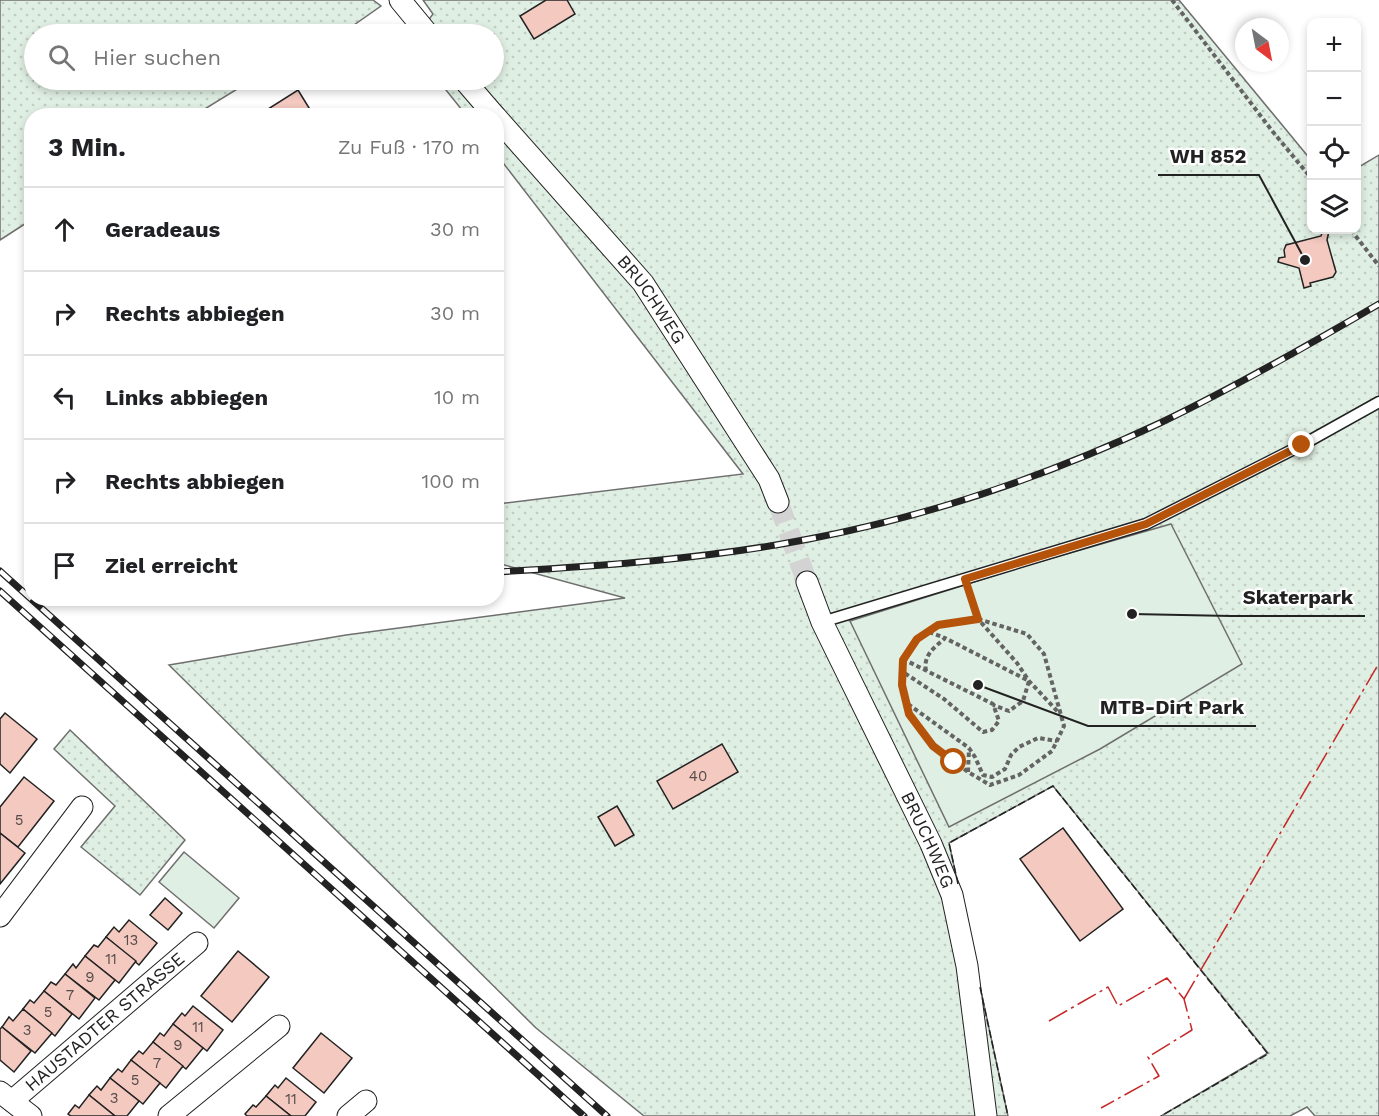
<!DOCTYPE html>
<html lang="de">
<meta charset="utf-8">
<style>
:root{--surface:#fff;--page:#f2f2f2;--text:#202124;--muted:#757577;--line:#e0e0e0}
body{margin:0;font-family:"Work Sans",sans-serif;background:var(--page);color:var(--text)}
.controls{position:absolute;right:18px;top:18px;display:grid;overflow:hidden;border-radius:12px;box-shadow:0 3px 9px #0003}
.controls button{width:54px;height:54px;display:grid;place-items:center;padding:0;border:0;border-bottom:2px solid var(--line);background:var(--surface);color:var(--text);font:30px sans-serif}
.compass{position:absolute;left:1235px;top:18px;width:54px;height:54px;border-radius:50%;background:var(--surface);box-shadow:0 3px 9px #0003;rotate:148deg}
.stop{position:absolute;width:18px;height:18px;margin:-14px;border:4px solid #b45309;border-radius:50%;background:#fff}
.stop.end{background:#b45309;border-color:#fff;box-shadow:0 2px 6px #0008}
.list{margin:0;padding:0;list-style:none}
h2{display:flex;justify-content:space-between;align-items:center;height:78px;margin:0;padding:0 24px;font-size:26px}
h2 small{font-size:20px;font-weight:400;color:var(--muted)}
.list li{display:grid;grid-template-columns:39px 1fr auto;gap:18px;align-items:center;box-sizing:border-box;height:84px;padding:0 24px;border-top:2px solid var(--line)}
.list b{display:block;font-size:22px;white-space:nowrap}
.list em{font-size:20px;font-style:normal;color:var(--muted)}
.icon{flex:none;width:33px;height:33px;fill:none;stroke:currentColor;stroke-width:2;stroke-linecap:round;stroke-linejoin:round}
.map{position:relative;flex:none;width:1379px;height:1116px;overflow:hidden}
.search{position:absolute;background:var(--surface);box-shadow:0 3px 9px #0003;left:24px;top:24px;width:480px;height:66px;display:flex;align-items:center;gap:15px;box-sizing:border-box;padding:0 21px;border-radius:33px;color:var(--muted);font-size:22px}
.panel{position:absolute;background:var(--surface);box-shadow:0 3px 9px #0003;left:24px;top:108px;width:480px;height:498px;border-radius:24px}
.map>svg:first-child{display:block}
</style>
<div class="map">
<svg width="1379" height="1116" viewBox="0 0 1379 1116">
<defs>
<pattern id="grass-dots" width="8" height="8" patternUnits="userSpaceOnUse" patternTransform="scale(1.5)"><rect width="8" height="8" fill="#e0efe3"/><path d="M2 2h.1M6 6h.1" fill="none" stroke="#c0cdc2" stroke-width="1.8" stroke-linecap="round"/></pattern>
</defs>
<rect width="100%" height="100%" fill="#fff"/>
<!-- grass -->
<g fill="url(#grass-dots)" stroke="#6f6f6f" stroke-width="1.5">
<polygon points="0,0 373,0 381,6 341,34 34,34 34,80 252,80 195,115 32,116 31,220 0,240"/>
<polygon points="423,0 1179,0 1311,160 1312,230 1356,230 1357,168 1379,155 1379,1116 1315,1116 1307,1107 1290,1116 1161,1116 1268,1053 1053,786 949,843 1008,1116 644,1116 536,1028 169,665 346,635 625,598 497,563 497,504 743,474 497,155 496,116 466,115 438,80 494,80 494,34 418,34 433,14"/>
<polygon points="70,730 185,840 140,895 81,847 115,806 54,749"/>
</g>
<!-- garden -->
<g fill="#e0efe3" stroke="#6f6f6f" stroke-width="1.5">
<polygon points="1171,524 1242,664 1100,749 949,827 850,621 1028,565"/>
<polygon points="184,852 239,898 214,928 159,882"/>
</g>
<!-- building -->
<g fill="#f3c9c0" stroke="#222" stroke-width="1.5">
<polygon points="546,0 567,0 575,14 534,39 520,16"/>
<polygon points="298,90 314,116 257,116"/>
<polygon points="1323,230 1329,231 1327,240 1336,272 1333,277 1310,283 1311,286 1304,288 1299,268 1278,262 1279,258 1285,257 1284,250 1286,245 1321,236"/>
<polygon points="5,713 37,739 10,773 0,764 0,719"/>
<polygon points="722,744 738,772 673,809 657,781"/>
<polygon points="24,777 54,801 18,847 0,833 0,807"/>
<polygon points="617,806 634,835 615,846 598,817"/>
<polygon points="1063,828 1123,909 1080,941 1020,859"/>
<polygon points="0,833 25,853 0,884"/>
<polygon points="165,898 182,913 168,930 150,915"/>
<polygon points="129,920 157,943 139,965 106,937 114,927 119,932"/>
<polygon points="106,937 136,961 119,983 85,956 94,945 98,947"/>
<polygon points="238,951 269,977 232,1022 201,996"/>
<polygon points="85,956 115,980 99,1000 65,974 73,964 76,968"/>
<polygon points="65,974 95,998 79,1019 44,991 51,982 56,985"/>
<polygon points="44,991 72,1014 55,1036 23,1009 30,1000 34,1003"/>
<polygon points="193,1006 223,1030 207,1051 173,1024 182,1013 185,1016"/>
<polygon points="23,1009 52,1033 35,1053 2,1027 9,1017 13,1021"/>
<polygon points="173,1024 203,1048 186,1069 153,1042 160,1033 164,1036"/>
<polygon points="2,1027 31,1051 14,1072 0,1060 0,1029"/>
<polygon points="321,1033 352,1058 324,1093 293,1068"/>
<polygon points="153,1042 183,1066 166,1088 131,1060 139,1051 143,1054"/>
<polygon points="131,1060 160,1083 143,1104 110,1078 118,1069 122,1072"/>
<polygon points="110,1078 139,1101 127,1116 115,1116 89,1095 97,1086 101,1090"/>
<polygon points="286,1078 316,1102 305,1116 291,1116 266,1096 275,1085 278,1088"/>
<polygon points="89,1095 115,1116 71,1116 68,1114 75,1105 79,1108"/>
<polygon points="266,1096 291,1116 247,1116 245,1114 253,1105 256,1107"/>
</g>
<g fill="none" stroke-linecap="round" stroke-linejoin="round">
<!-- street-tunnel -->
<polyline stroke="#d3d3d3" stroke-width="21" stroke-dasharray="21 10" stroke-linecap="butt" points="778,502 807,582"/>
<!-- lane casing -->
<g stroke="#222" stroke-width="13">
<polyline id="lane" points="822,622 1146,524 1302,445 1379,402"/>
</g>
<!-- street casing -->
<g stroke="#222" stroke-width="23">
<g id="street">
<polyline points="400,0 428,34"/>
<polyline points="464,80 495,116"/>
<path id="s1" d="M496 117 643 283 769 479 778 502"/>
<path id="s2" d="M807 582 822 622 931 844 952 895 967 966 986 1116"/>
<polyline points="0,916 82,807"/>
<polyline points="0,1092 31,1116"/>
<path id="s3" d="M12 1101 197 943"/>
<polyline points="169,1116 279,1026"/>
<polyline points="348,1116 366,1101"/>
</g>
</g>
<!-- path -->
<g stroke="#646464" stroke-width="4" stroke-dasharray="4.5 3" stroke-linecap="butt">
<polyline points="1172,0 1273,132 1312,179"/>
<polyline points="1351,230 1379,266"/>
<polyline points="970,595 978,619 1017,663 1029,681 1060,714"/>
<polygon points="978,619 1027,634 1044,654 1064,726 1052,751 1019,775 990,785 968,772 933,746 909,714 902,685 903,659 917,639 938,625"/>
<polyline points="929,632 945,638"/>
<polyline points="903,659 993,704 999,721 992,730 983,732 944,699 903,672"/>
<path d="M926 671C923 655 934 648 945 638L1029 681 1023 701 1009 711 993 705"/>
<polyline points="908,704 969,748 975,757 983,775 992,777 1005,769 1011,755 1019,747 1038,738 1057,741"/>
<polyline points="968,772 969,749"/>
</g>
<!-- lane -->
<use href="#lane" stroke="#fff" stroke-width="10"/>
<!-- street -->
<use href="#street" stroke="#fff" stroke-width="21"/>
<!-- rail casing -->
<g stroke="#222" stroke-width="7">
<g id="rail">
<polyline points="0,571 607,1116"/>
<path d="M496 572C601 566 706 559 809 539 930 516 1049 475 1160 423 1235 387 1307 346 1379 304"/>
<polyline points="0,591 584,1116"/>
</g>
</g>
<!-- rail -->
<use href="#rail" stroke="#fff" stroke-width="4.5" stroke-dasharray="14" stroke-linecap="butt"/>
<!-- fence -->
<g stroke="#222" stroke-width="1.5" stroke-dasharray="8 3" stroke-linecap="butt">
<polyline points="958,884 949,843 1053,786 1268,1054 1161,1116"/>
<polyline points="980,987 1008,1116"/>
</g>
<!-- power -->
<g stroke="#c62828" stroke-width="1.5" stroke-dasharray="21 4.5 3 4.5" stroke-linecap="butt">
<polyline points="1184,999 1379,663"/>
<polyline points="1049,1021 1108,987 1118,1006 1167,978 1184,999 1192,1030 1148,1057 1159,1076 1101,1108"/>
</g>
</g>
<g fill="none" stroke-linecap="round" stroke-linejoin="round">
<!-- route -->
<polyline stroke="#b45309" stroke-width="8" points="954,762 933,746 909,714 902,685 903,660 917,639 938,625 978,619 965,579 1146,524 1302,445"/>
</g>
<g text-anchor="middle" stroke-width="4.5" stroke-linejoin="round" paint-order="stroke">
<!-- number labels -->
<g font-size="15" fill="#564c4a">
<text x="698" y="781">40</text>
<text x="19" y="825">5</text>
<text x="131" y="945">13</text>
<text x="111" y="964">11</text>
<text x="90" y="982">9</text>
<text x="70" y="1000">7</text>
<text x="48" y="1017">5</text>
<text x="198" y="1032">11</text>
<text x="27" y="1035">3</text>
<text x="178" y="1050">9</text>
<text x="157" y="1068">7</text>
<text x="135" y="1085">5</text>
<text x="114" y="1103">3</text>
<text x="291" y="1104">11</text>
</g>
<!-- street labels -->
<g font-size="18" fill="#222" stroke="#fff">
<text dy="6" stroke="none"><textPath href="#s1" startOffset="240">BRUCHWEG</textPath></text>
<text dy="6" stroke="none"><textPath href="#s2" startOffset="285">BRUCHWEG</textPath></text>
<text dy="6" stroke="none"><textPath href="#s3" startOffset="122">HAUSTADTER STRASSE</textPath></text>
</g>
</g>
<!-- callouts -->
<path fill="none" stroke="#222" stroke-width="2" d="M1305 260L1259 175H1158M1132 614L1231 616H1365M978 685L1088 726H1256"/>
<g fill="#222" stroke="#fff" stroke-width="2">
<circle cx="1305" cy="260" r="6"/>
<circle cx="1132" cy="614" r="6"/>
<circle cx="978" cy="685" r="6"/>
</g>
<g font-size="20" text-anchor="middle" font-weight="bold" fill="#222" stroke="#fff" stroke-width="4.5" stroke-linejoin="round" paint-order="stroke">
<text x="1208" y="163">WH 852</text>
<text x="1298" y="604">Skaterpark</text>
<text x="1172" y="714">MTB-Dirt Park</text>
</g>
</svg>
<div class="controls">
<button>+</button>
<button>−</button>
<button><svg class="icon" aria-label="locate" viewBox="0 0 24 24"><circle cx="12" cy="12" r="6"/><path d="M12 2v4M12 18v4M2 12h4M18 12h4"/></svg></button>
<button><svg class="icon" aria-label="layers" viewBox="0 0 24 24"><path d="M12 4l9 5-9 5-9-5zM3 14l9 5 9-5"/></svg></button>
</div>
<svg class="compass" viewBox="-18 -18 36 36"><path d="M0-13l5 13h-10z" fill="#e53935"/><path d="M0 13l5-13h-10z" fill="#757577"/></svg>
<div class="stop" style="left:954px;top:762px"></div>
<div class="stop end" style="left:1302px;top:445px"></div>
<div class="search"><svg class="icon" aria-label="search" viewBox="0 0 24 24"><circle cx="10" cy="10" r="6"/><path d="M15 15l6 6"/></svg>Hier suchen</div>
<section class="panel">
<h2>3 Min.<small>Zu Fuß · 170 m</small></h2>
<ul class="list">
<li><svg class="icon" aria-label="ahead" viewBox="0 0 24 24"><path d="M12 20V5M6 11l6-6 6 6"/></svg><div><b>Geradeaus</b></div><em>30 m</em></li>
<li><svg class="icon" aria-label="right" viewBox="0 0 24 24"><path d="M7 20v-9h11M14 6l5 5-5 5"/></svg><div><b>Rechts abbiegen</b></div><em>30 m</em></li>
<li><svg class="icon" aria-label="left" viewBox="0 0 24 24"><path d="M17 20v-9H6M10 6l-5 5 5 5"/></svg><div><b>Links abbiegen</b></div><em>10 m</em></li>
<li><svg class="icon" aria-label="right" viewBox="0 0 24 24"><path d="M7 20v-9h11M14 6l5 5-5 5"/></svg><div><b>Rechts abbiegen</b></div><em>100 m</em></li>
<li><svg class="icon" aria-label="arrive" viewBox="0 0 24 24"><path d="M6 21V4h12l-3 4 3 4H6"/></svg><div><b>Ziel erreicht</b></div></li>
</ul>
</section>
</div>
